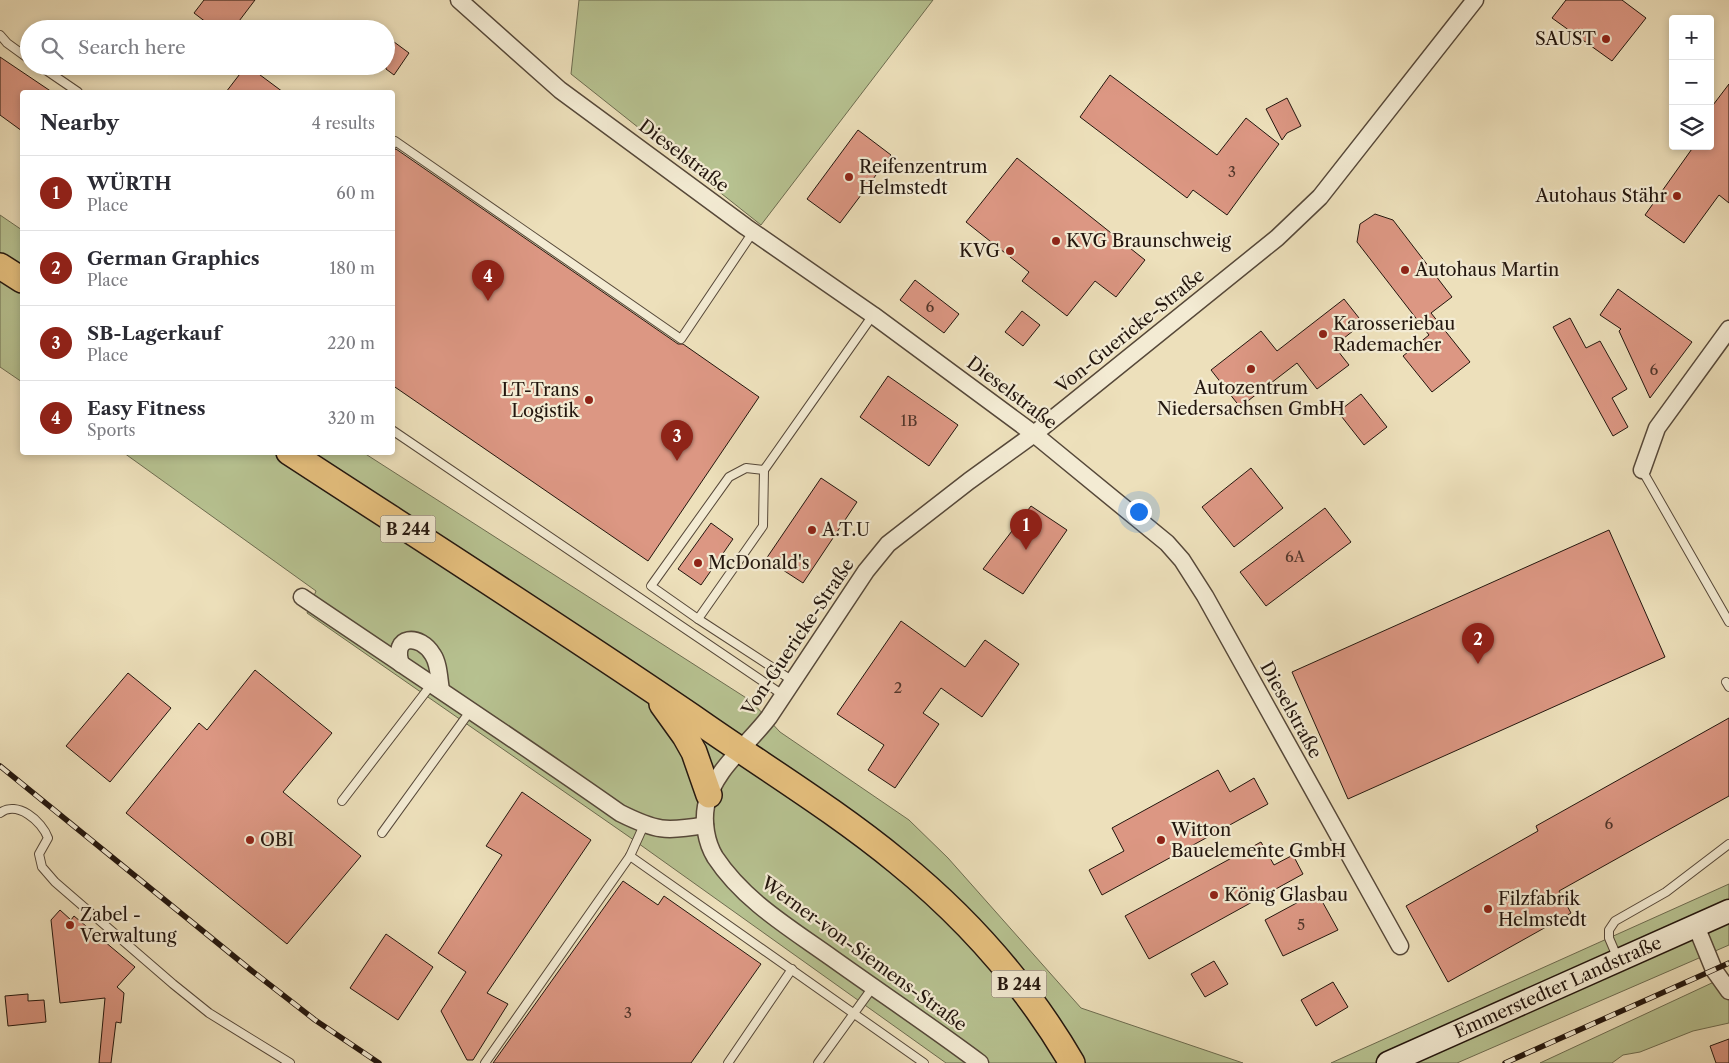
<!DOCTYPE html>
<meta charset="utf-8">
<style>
:root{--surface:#fff;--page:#f2f2f3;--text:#2b2b33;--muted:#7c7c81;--line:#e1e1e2;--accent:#8f2418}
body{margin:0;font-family:"Libre Caslon Text",serif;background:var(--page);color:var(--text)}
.controls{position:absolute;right:15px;top:15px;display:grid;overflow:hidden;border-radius:5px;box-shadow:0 2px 8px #0003}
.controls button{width:45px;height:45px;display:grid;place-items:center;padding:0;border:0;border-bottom:1px solid var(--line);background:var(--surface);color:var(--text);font:25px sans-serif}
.you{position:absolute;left:1138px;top:511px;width:18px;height:18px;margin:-12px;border:4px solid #fff;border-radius:50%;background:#1a73e8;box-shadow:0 0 0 8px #1a73e833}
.badge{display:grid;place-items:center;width:32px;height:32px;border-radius:50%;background:var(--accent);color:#fff;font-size:16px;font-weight:700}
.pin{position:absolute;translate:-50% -41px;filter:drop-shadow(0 1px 2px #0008)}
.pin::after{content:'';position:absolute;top:26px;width:18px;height:15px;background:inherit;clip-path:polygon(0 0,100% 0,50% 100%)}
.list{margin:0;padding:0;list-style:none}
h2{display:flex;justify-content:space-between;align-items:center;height:65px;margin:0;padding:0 20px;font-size:21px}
h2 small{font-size:16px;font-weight:400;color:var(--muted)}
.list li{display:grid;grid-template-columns:32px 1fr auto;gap:15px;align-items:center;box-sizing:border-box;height:75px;padding:0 20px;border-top:1px solid var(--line)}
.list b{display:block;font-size:19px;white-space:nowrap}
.list p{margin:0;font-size:16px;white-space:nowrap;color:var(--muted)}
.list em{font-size:16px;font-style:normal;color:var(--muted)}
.icon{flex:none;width:28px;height:28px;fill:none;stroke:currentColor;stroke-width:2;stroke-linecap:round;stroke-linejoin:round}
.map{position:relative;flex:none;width:1729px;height:1063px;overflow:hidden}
.search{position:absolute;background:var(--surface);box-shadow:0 2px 8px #0003;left:20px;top:20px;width:375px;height:55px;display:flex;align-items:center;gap:12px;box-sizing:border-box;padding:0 18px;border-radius:28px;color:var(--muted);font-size:19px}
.panel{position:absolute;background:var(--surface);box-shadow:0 2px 8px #0003;left:20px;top:90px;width:375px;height:365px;border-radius:5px}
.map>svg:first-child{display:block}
</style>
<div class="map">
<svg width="1729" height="1063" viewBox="0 0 1729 1063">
<rect width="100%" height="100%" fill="#ede0bb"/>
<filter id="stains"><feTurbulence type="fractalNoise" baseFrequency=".004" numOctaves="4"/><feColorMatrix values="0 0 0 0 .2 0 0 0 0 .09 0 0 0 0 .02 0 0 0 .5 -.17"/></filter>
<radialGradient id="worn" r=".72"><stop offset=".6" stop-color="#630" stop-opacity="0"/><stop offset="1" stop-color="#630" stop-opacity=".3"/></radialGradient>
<!-- green -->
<g fill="#b7c291" stroke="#6d6c50">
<polygon points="579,0 933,0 761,225 571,74"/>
<polygon points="0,215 22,230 22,382 0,367"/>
<polygon points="124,453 364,453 751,701 780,732 909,820 948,858 1081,1008 1243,1063 946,1063 628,836 307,613 316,591"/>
<polygon points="1729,884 1729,945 1457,1063 1331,1063"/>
<polygon points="1729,975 1729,1023 1693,1031 1640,1052 1623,1055 1612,1063 1540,1063"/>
</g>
<!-- building -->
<g fill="#dc9783" stroke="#23160e">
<polygon points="204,0 255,0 233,29 215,29 194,13"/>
<polygon points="1566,0 1622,0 1646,18 1612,61 1552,18"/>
<polygon points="386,36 409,53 394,75 386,69"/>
<polygon points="0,57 52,92 22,92 22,131 0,115"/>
<polygon points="246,66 248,66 283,92 226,92"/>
<polygon points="1110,75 1217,155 1246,118 1279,144 1227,215 1193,190 1187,198 1080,117"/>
<polygon points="1729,84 1729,203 1719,195 1684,243 1645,215 1694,146 1710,146 1710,109"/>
<polygon points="1287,98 1301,126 1287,133 1282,140 1266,109"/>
<polygon points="858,130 891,155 840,223 807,199"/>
<polygon points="396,149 678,344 683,344 759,397 648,561 392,385 392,150"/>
<polygon points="1017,158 1145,260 1116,297 1095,281 1067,316 1022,281 1029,272 966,222"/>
<polygon points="1375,214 1393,220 1452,297 1431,313 1470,362 1432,392 1403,356 1429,335 1357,242 1360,224"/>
<polygon points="915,280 959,314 944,333 900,300"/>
<polygon points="1618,289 1692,342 1650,398 1619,331 1621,329 1600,315"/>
<polygon points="1344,299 1363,323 1334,346 1349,365 1317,389 1297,363 1240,407 1211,370 1261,331 1277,351"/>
<polygon points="1022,311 1040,325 1023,346 1005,332"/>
<polygon points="1570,318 1586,348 1600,341 1627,389 1612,398 1628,427 1613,436 1553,327"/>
<polygon points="888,376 958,425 929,466 860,417"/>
<polygon points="1361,394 1387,427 1364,445 1338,412"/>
<polygon points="1251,468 1283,508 1234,547 1202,507"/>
<polygon points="821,478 857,502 803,583 766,559"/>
<polygon points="1031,506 1067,530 1023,594 983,569"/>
<polygon points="1325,508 1351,542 1266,606 1240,572"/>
<polygon points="711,523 733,539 701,585 678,569"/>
<polygon points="1609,530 1665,657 1348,799 1292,672"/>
<polygon points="901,621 965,667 985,640 1019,664 982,717 941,688 923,713 939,724 895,788 868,770 884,745 837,714"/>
<polygon points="255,670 332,733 283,792 361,856 287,944 126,813 199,723 207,730"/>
<polygon points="128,673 171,708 110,782 66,746"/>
<polygon points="1729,718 1729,796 1559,891 1571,913 1448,982 1406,906 1538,831 1536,826"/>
<polygon points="1218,770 1230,792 1254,778 1268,804 1102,895 1089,870 1124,851 1112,828"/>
<polygon points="522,792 591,840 487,993 508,1004 473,1060 467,1060 441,1011 466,972 438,953 502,855 486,846"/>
<polygon points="1261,842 1274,865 1293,855 1303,874 1149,959 1125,916"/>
<polygon points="623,881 658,905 664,896 761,964 691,1063 493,1063"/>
<polygon points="1317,892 1338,930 1283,956 1265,920"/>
<polygon points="60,910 71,920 74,916 135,967 117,987 124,993 121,1023 116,1022 111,1063 99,1063 105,998 60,1003 51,920"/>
<polygon points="386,934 433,967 398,1020 350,988"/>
<polygon points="1214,961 1228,984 1205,997 1191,974"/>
<polygon points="1333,982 1348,1007 1316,1026 1301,1000"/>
<polygon points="28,994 28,1001 44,1000 46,1022 8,1026 5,996"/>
<polygon points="1729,1039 1729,1063 1716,1063 1710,1046"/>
</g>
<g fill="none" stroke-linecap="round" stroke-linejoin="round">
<!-- service casing -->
<g stroke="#564839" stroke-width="10">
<g id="service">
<polyline points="0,35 7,43 29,59"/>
<polyline points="40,66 78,92"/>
<polyline points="392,145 395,141 681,339 753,232"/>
<polyline points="392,430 783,695"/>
<polyline points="1642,470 1729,622"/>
<polyline points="698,619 651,586 729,477 746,468 764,470"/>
<polyline points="793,681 698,619 763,526 764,470 873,315"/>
<polyline points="1726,682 1729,687"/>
<polyline points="342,801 431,685"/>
<path d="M0 813C17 800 42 821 48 838L39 854 42 867 55 882 173 984 209 1013 290 1063"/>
<polyline points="382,833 471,710"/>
<polyline points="630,856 924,1063"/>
<polyline points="1618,959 1609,938 1609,930 1615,921 1666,892 1729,844"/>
<polyline points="485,1063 630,856 644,825"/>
<polyline points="728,1063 792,969"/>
<polyline points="818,1063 873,987"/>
</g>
</g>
<!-- minor casing -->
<g stroke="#564839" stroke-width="19">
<g id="minor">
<polyline points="459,0 560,90 746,227 873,315 1034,434 1167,543 1182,560 1205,596 1400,946"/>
<polyline points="1642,470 1657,428 1729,329"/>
<path d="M302 597C408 669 515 739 620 813 656 831 666 832 705 825"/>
<path d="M401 664C391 635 420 633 433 655 439 664 439 679 441 690"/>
<polyline points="1696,926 1714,970 1729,991"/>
<path d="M980 1063C932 1027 881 993 832 958 790 928 744 901 715 857 706 842 703 822 706 806 713 770 748 745 769 717L866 571 888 544 969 481 1034 434 1277 238 1320 197 1475 0"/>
</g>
</g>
<!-- secondary casing -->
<g stroke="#23160e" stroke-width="25">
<g id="secondary">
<path id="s1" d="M1388 1063 1729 911"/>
</g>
</g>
<!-- primary casing -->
<g stroke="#23160e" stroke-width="28">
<g id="primary">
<polyline points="0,266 22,280"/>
<path d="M289 452C427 542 565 630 701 723 767 769 836 811 898 862 967 918 1027 986 1072 1063"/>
<polyline points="662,704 685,736 694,752 709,795"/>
</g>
</g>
<!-- service -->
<use href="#service" stroke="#f3ebd3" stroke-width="8"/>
<!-- minor -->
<use href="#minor" stroke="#f3ebd3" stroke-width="16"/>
<!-- secondary -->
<use href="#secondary" stroke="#f3ebd3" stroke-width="22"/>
<!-- primary -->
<use href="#primary" stroke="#e6c07e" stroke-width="25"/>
<!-- rail casing -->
<g stroke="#23160e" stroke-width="5.5">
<g id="rail">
<polyline points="0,766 252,971 315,1020 379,1063"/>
<polyline points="1505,1063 1729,963"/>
</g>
</g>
<!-- rail -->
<use href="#rail" stroke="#f3ebd3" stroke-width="4" stroke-dasharray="11" stroke-linecap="butt"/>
</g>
<!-- markers -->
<g fill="#8f2418" stroke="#f3ebd3" stroke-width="2">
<circle cx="1606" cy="39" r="5"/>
<circle cx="849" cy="177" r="5"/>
<circle cx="1677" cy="196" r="5"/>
<circle cx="1056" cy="241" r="5"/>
<circle cx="1010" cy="251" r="5"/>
<circle cx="1405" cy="270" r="5"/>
<circle cx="1323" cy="334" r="5"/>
<circle cx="1251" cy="369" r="5"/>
<circle cx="589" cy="400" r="5"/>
<circle cx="812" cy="530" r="5"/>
<circle cx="698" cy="563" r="5"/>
<circle cx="250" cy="840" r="5"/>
<circle cx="1161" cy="840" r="5"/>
<circle cx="1214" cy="895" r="5"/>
<circle cx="1488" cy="909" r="5"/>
<circle cx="70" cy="925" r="5"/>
</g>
<g text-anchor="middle" stroke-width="4.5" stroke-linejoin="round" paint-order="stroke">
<!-- number labels -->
<g font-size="15" fill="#51362b">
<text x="1232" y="177">3</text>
<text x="930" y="312">6</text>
<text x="1654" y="375">6</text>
<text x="909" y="426">1B</text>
<text x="1295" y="562">6A</text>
<text x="898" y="693">2</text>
<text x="1609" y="829">6</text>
<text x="1301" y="930">5</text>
<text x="628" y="1018">3</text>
</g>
<!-- shield labels -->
<g fill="#f3ebd3" stroke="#615649" stroke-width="1">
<rect x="380.5" y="515.5" width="55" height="27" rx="4"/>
<rect x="991.5" y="970.5" width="55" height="27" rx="4"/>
</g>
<g font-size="16" font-weight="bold" fill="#23160e">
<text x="408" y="535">B 244</text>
<text x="1019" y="990">B 244</text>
</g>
<!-- poi labels -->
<g font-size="18" fill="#23160e" stroke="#f3ebd3" text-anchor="start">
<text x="1596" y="45" text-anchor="end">SAUST</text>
<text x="859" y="173">Reifenzentrum<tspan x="859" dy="21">Helmstedt</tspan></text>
<text x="1667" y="202" text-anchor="end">Autohaus Stähr</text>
<text x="1066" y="247">KVG Braunschweig</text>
<text x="1000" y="257" text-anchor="end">KVG</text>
<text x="1415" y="276">Autohaus Martin</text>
<text x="1333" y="330">Karosseriebau<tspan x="1333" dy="21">Rademacher</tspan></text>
<text x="1251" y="394" text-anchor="middle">Autozentrum<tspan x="1251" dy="21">Niedersachsen GmbH</tspan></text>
<text x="579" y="396" text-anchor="end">LT-Trans<tspan x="579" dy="21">Logistik</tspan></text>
<text x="822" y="536">A.T.U</text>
<text x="708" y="569">McDonald's</text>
<text x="1171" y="836">Witton<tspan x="1171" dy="21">Bauelemente GmbH</tspan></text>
<text x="260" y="846">OBI</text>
<text x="1224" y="901">König Glasbau</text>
<text x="1498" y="905">Filzfabrik<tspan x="1498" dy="21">Helmstedt</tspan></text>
<text x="80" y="921">Zabel -<tspan x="80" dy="21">Verwaltung</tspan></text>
</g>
<!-- street labels -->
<g font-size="18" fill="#23160e" stroke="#f3ebd3">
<text transform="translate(684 156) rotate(37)" y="6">Dieselstraße</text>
<text transform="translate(1130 331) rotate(-39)" y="6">Von-Guericke-Straße</text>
<text transform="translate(1012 393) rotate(37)" y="6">Dieselstraße</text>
<text transform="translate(798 637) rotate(-56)" y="6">Von-Guericke-Straße</text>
<text transform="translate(1291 710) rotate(61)" y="6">Dieselstraße</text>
<text transform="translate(864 954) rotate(36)" y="6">Werner-von-Siemens-Straße</text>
<text dy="6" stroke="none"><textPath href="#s1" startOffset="186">Emmerstedter Landstraße</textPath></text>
</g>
</g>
<rect width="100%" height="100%" filter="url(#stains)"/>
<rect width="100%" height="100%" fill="url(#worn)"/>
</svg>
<div class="controls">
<button>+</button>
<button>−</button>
<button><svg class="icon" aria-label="layers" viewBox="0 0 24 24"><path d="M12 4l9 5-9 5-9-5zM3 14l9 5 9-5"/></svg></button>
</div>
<div class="you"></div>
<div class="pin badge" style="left:1026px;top:550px">1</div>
<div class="pin badge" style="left:1478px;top:664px">2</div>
<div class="pin badge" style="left:677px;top:461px">3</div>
<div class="pin badge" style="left:488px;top:301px">4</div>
<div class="search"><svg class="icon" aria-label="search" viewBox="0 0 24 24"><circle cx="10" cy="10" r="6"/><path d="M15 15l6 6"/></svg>Search here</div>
<section class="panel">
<h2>Nearby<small>4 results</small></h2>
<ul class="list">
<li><span class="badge">1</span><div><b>WÜRTH</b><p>Place</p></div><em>60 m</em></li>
<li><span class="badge">2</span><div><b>German Graphics</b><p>Place</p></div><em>180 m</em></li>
<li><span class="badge">3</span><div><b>SB-Lagerkauf</b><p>Place</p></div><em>220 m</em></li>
<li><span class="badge">4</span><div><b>Easy Fitness</b><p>Sports</p></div><em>320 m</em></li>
</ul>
</section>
</div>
